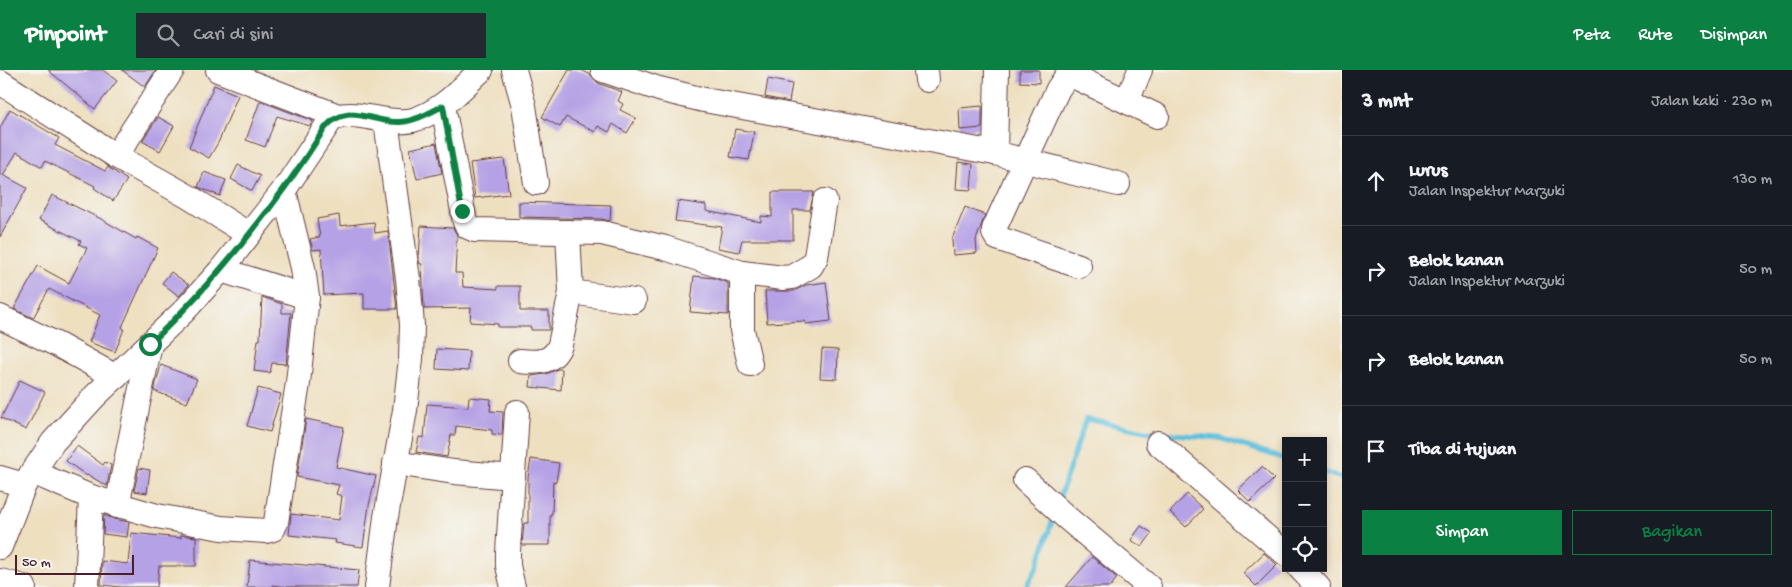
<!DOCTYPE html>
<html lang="id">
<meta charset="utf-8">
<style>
:root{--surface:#171b24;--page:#242831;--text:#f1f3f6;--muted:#9ea1a6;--line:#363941;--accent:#0b8043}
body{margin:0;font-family:"Gochi Hand",sans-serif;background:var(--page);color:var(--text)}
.controls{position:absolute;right:15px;bottom:15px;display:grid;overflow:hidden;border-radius:0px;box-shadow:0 2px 8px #0003}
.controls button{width:45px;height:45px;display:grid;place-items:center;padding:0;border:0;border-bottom:1px solid var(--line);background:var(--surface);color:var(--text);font:25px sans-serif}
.scale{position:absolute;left:15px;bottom:12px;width:119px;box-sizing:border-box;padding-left:5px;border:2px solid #4a1f2b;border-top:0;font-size:14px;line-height:18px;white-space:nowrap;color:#4a1f2b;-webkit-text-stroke:4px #f6f6f2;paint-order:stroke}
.stop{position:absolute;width:15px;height:15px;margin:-11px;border:4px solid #0b8043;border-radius:50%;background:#fff}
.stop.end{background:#0b8043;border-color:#fff;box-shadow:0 1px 5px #0008}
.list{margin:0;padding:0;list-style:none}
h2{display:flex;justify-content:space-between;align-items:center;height:65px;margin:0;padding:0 20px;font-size:21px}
h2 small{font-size:16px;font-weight:400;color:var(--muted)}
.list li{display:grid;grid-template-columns:32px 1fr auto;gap:15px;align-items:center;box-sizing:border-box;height:90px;padding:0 20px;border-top:1px solid var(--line)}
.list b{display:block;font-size:19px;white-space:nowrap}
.list p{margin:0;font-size:16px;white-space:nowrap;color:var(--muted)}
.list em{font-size:16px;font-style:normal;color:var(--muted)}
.actions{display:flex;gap:10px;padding:15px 20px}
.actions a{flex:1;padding:11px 0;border:1px solid var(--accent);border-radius:0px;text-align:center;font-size:18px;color:var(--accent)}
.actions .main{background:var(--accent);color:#fff}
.icon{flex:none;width:28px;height:28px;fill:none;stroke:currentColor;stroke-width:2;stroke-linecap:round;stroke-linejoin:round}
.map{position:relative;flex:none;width:1342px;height:517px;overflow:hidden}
header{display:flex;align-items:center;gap:30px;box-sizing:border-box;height:70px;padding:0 25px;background:var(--accent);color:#fff}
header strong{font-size:24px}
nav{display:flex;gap:28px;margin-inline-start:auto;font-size:18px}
.search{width:350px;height:45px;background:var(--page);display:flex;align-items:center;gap:12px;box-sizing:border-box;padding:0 18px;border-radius:0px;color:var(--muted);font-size:19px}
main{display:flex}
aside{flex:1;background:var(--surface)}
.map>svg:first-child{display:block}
</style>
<header>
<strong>Pinpoint</strong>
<div class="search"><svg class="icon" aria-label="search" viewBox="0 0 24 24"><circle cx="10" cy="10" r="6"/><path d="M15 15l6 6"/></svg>Cari di sini</div>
<nav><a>Peta</a><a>Rute</a><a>Disimpan</a></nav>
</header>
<main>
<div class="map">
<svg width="1342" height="517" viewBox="0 0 1342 517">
<rect width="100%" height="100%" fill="#f6f6f2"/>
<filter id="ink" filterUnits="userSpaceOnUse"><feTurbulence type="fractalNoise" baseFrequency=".02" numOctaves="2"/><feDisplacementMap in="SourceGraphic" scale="10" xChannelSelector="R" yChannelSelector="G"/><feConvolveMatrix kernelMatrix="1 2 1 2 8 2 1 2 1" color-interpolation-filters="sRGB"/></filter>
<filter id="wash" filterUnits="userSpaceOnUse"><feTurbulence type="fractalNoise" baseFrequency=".0096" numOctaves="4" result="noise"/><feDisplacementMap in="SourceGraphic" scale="20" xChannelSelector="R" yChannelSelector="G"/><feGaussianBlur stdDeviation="1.12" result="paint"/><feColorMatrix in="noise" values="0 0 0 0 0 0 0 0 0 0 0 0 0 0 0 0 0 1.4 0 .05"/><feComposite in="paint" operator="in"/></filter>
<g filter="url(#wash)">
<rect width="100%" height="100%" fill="#eedfbf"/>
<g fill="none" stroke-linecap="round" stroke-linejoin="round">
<!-- stream -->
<g stroke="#5ec0dc" stroke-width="5">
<polyline points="1323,402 1342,408"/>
<polyline points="1058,432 1086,349 1150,362 1219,368 1286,389"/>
<polyline points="1026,517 1038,495 1054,445"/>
</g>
</g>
<g id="blocks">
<!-- building -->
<g fill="#b5a1e5">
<polygon points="48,0 103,0 117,11 95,39"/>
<polygon points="122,0 156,0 145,17"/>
<polygon points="569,0 581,0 591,5 598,13 622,22 618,31 623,34 620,40 636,48 627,63 613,54 609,62 598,56 595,62 566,47 560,57 542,47"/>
<polygon points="1020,0 1039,0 1039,13 1020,12"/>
<polygon points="768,9 792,14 789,32 765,27"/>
<polygon points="214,15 238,25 219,71 209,88 189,77"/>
<polygon points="260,31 313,51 310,56 277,46 265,77 246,70"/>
<polygon points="982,36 982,58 960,60 959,38"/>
<polygon points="10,39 59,68 55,75 105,101 108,97 127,110 113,131 94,118 95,116 45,91 42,97 17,82 3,105 27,118 0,167 0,58"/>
<polygon points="158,47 174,56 160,81 142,71"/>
<polygon points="735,59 754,62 749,90 730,87"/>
<polygon points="436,73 442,103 417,109 410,79"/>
<polygon points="504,89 509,124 475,128 470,93"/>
<polygon points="958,92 973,94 971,120 956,119"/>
<polygon points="238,95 260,106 252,121 231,109"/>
<polygon points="204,102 226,110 220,126 198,117"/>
<polygon points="772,122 814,122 810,140 793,140 793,170 742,170 739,182 718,178 722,157 675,151 678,131 706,135 706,141 761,152 761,146 772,147"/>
<polygon points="52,125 101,149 136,169 137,167 158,178 122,257 124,259 115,282 89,272 100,245 49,219 33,248 14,239 38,196 69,213 87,178 79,174 81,171 39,150"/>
<polygon points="519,132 611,135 610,151 602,149 519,147"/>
<polygon points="965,137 985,145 976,170 977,183 953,185 952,169"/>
<polygon points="339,145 340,156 374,152 375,163 388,161 397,239 364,239 364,223 324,225 321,179 313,180 310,169 320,167 317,149"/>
<polygon points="421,156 453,158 457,165 455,203 462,203 463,217 498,219 498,216 520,216 520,241 549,241 549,260 531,260 531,257 498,257 498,254 470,252 471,238 424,239 422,194 420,194 419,190"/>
<polygon points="171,202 189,215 179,226 162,213"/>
<polygon points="694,206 714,208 728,213 728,245 690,242"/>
<polygon points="826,212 831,251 806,254 805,251 767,253 765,221 794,221 806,215"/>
<polygon points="262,227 282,234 282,243 291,243 286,294 272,293 270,303 254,301 258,270 260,270"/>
<polygon points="437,279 469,281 468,301 436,299"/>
<polygon points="822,279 838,280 837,309 820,308"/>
<polygon points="161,295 197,309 187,333 154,321"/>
<polygon points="558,299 562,299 561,320 530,317 531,306 546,304"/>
<polygon points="20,310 45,322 26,360 1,348"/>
<polygon points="258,318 281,324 270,362 247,356"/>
<polygon points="469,327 491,329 490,341 503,342 502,365 492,364 492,360 456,356 455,365 451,365 447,387 416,382 419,367 424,368 427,334 468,337"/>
<polygon points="306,349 344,357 336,397 376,406 369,435 363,477 335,473 336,470 289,465 291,444 339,450 342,426 336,424 339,415 297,407"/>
<polygon points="77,376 103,395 105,392 111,395 107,416 88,405 87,406 66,391"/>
<polygon points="531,389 559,393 556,412 553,411 552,444 550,444 550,475 522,475 524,453 528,453 528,407"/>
<polygon points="1262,397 1274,409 1250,432 1238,420"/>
<polygon points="139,398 150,400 147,423 134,421"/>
<polygon points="1187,424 1203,439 1186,457 1170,442"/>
<polygon points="104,445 114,449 129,452 127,467 103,464"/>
<polygon points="1141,456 1152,463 1142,477 1131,470"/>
<polygon points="131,463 181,468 181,465 196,467 196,496 159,496 157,517 122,517 101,515 102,491 128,494"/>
<polygon points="1264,483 1277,495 1256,516 1243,503"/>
<polygon points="1092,487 1117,508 1110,517 1066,517"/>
<polygon points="250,490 359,500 357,517 288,517 272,515 272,517 247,517"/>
</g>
</g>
</g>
<g filter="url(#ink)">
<use href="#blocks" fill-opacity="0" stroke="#633c41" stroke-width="1"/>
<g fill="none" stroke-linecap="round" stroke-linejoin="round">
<!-- minor casing -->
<g stroke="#633c41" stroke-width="26">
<g id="minor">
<polyline points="218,0 338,46"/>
<polyline points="514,0 524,36 536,113"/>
<polyline points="603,0 659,19 704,30 995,83 1118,114"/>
<polyline points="926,0 927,10"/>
<polyline points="1071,0 1058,19 1050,36 994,159 994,163 997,168 1079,196"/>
<polyline points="1069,4 1157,46"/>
<polyline points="0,12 116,86 189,127 248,164"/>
<polyline points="1127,31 1140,0"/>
<polyline points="443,36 465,152 468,157 475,160 602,163 665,178 742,203 783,208 792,207 811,196 816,187 825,131"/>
<polyline points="995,83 997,0"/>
<polyline points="116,86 172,0"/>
<polyline points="221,200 307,227"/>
<polyline points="742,203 742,260 750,294"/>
<polyline points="571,222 634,231"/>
<polyline points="0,247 58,275 116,307"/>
<path d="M520 291C537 293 553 293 560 275L571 222 568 162"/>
<polyline points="1158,373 1286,484"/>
<polyline points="395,393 454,402 513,407"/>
<polyline points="32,402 91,427 157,446 221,458 266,461 273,459 276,452 298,313 307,227 303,198 284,120"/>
<polyline points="0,408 24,415"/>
<polyline points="1025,410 1067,448 1149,517"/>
<polyline points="117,436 150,274"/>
<path d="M0 477 24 415 53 372 95 326 184 241 221 200 284 120 330 51C349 35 387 57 413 50 441 42 460 20 481 0"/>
<polyline points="1300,498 1318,517"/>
<polyline points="0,511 24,517"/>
<polyline points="87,517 91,427"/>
<polyline points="377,517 386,447 405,340 411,289 412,255 408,209 386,51"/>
<polyline points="513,517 508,496 508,482 517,342"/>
</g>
</g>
<!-- minor -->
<use href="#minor" stroke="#fff" stroke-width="24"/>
</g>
</g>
<g fill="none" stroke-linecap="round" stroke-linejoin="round" filter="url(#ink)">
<!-- route -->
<path stroke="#0b8043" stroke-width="6" d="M150 274C217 209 275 137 325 58 346 31 372 53 400 52 416 51 429 43 443 36L462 141"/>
</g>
</svg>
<div class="controls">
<button>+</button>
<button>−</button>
<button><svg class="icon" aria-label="locate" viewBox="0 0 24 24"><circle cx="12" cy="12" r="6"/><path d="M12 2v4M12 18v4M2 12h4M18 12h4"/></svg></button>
</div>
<div class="scale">50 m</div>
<div class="stop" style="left:150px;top:274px"></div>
<div class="stop end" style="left:462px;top:141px"></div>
</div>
<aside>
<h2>3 mnt<small>Jalan kaki · 230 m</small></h2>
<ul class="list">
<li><svg class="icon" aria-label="ahead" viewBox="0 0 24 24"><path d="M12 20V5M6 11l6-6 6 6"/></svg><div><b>Lurus</b><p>Jalan Inspektur Marzuki</p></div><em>130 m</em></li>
<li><svg class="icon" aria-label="right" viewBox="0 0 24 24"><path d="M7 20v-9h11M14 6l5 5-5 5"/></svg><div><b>Belok kanan</b><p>Jalan Inspektur Marzuki</p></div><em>50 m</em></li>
<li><svg class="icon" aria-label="right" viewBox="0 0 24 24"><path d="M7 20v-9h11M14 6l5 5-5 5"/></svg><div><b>Belok kanan</b></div><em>50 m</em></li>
<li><svg class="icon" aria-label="arrive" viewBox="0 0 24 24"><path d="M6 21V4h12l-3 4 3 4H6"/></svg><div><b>Tiba di tujuan</b></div></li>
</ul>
<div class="actions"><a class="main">Simpan</a><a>Bagikan</a></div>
</aside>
</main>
